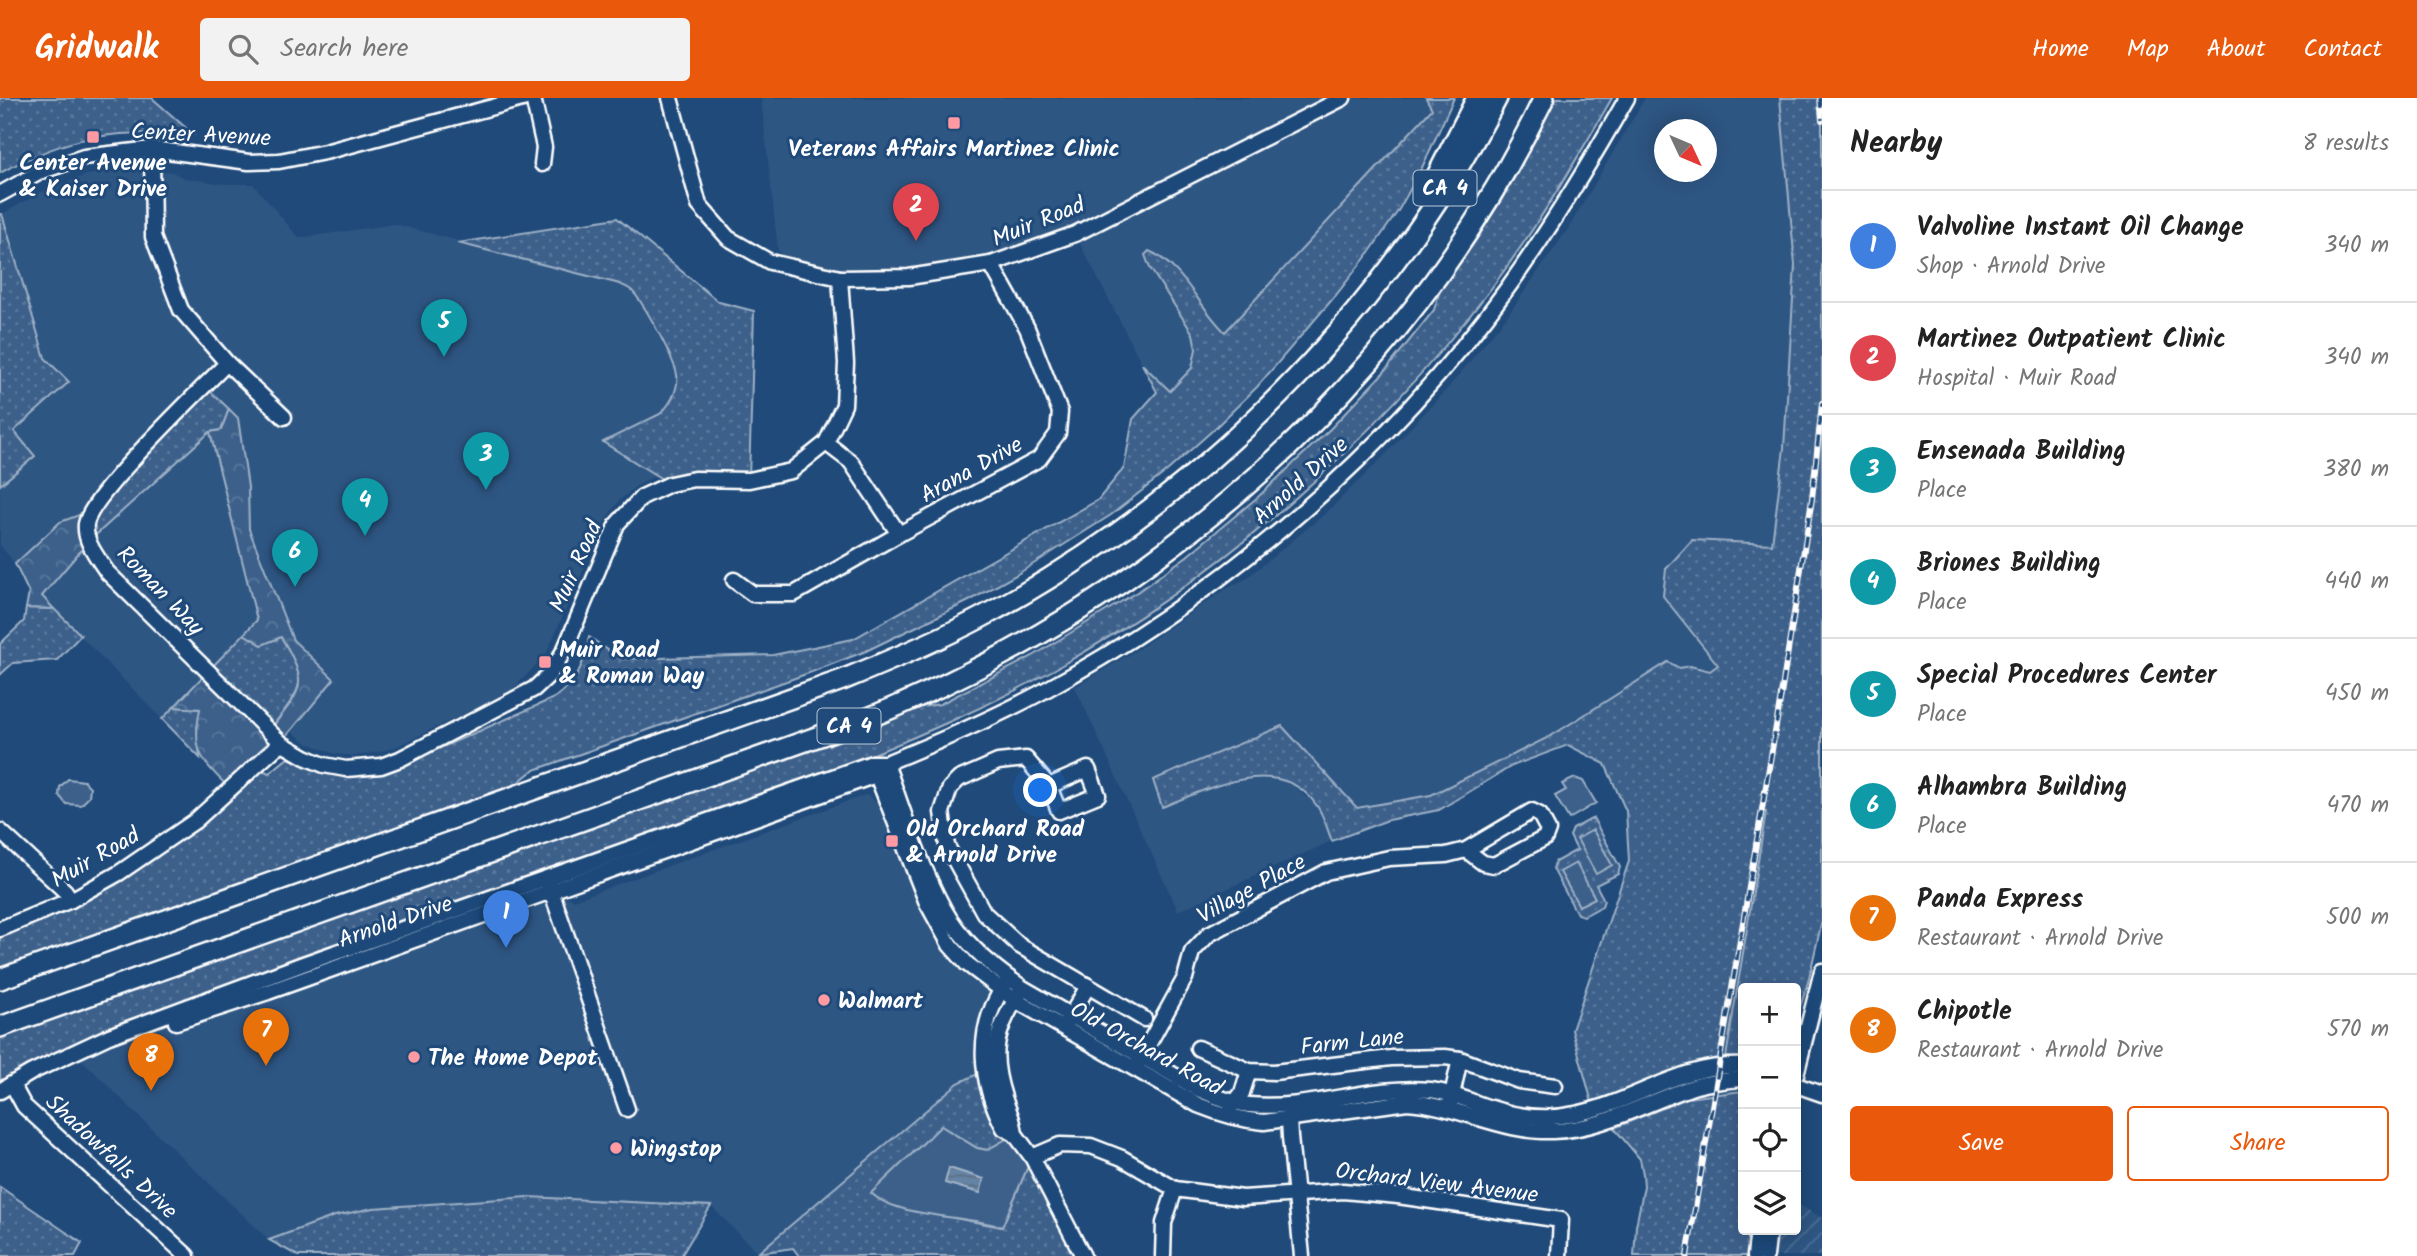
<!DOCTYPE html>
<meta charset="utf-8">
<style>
:root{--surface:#fff;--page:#f2f2f2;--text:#222;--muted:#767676;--line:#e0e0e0;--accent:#ea580c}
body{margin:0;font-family:Kalam,sans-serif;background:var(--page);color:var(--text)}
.controls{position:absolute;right:21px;bottom:21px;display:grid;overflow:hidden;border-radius:7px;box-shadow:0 4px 18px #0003}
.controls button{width:63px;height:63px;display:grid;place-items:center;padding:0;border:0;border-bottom:2px solid var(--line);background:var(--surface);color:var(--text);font:35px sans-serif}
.compass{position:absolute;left:1654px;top:21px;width:63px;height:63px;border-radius:50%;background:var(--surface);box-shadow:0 4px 18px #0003;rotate:134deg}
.you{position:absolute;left:1041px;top:693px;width:24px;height:24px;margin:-18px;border:5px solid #fff;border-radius:50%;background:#1a73e8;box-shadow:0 0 0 10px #1a73e833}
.badge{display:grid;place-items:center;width:46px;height:46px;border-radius:50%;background:var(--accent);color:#fff;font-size:23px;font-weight:700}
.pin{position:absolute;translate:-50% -58px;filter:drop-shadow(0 2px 4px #0008)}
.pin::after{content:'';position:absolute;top:37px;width:24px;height:21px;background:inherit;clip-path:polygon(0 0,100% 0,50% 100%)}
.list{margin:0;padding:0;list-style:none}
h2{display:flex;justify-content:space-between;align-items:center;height:91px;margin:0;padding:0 28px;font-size:30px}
h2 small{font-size:23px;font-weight:400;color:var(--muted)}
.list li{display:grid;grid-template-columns:46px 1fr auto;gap:21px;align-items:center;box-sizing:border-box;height:112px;padding:0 28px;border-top:2px solid var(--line)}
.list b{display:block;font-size:26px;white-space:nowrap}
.list p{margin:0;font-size:23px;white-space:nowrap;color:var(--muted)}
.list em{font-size:23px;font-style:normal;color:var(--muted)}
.actions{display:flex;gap:14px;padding:21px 28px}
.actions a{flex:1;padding:16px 0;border:2px solid var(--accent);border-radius:7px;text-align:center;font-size:24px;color:var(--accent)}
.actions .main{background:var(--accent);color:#fff}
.icon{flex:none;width:38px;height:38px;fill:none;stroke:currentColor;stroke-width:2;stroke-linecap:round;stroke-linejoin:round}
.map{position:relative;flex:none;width:1822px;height:1158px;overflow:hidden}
header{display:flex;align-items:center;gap:42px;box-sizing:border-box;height:98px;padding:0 35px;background:var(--accent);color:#fff}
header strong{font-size:33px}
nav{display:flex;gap:38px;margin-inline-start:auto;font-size:24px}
.search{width:490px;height:63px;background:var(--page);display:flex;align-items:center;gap:18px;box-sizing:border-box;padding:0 24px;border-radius:7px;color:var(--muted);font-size:26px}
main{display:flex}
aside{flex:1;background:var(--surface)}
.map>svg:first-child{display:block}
</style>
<header>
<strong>Gridwalk</strong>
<div class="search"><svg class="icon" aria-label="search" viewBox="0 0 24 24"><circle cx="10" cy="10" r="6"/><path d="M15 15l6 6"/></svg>Search here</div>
<nav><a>Home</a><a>Map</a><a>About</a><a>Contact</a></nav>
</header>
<main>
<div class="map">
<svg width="1822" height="1158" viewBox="0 0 1822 1158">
<defs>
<pattern id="industrial-furrows" width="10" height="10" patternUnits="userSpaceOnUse" patternTransform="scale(1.75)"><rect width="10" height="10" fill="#2e5683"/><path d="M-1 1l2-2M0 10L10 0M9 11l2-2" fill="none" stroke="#4d6f96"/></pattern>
<pattern id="grass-dots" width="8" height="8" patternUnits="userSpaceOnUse" patternTransform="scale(1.75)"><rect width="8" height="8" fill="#3c618b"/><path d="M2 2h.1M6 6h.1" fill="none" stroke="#59799c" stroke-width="1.8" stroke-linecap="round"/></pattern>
<pattern id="forest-crowns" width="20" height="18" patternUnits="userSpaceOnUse" patternTransform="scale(1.75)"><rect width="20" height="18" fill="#3c618b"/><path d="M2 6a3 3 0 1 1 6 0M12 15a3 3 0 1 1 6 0" fill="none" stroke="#59799c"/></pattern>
<pattern id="water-rules" width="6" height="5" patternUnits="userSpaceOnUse" patternTransform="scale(1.75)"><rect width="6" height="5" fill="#6583a4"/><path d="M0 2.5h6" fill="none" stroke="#5b6d81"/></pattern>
</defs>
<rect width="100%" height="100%" fill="#1f4a7a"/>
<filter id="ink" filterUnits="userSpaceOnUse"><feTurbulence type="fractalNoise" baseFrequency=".0143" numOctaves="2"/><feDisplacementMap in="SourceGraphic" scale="14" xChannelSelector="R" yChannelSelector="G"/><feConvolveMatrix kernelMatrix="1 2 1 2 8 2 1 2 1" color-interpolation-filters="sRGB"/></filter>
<g filter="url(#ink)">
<!-- built -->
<g fill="#2e5683" fill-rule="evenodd">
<polygon points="761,0 1426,0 1432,11 1225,234 1166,164 1149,153 1150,170 1193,236 1196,251 1192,270 1170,294 1142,266 1075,136 991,166 909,179 789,169 778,152"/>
<path d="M1645 0H1780L1795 167 1784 350 1772 447 1692 442 1663 498 1718 566 1710 573 1690 568 1679 570 1668 564 1551 638 1431 697 1357 710 1282 629 1154 682 1162 709 1203 693 1252 680 1271 678 1286 682 1316 707 1332 743 1178 813 1075 589 1135 553 1223 493 1247 480 1327 414 1382 360 1448 290 1508 217 1568 131ZM1664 32H1706V74H1664Z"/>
<polygon points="132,70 172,74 184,80 224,86 253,86 299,140 395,126 616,185 632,192 637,199 675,268 678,279 676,289 666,310 660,316 603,345 656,377 635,389 620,402 607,419 545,558 510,594 393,650 377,654 355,658 336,656 307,645 292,633 333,581 294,542 249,431 248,389 205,288 90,413 60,424 15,466 0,447 0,387 35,358 14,333 69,284 45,260 2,116 47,91 87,77"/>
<polygon points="210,334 257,522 162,621 41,498 88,444"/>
<polygon points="865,697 870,698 877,706 893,746 939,829 1000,893 984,973 958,985 758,1155 711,1108 528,1099 373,1110 335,1118 269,1142 155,1034 81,961 146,933 192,919 551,792 574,802"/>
</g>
<!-- industrial -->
<polygon fill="url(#industrial-furrows)" points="1796,1105 1822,1120 1822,1158 1766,1158 1769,1132 1796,1132"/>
<!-- grass -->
<g fill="url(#grass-dots)" stroke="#9eb0c5" stroke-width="2">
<path d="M0 0H152L193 36C114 32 71 36 0 75Z"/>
<path d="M1426 0H1454L1420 74 1398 113 1369 155 1336 197 1257 289 1213 332 1167 373 1111 417 1016 477 969 503 866 553 809 575 532 673 490 707 0 881V831L119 775 256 669 269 675 288 660 332 676 353 679 373 677 388 673 554 600C577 584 585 565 589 539L621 561 773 557 853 541 1098 402 1124 370 1133 321 1157 294 1142 266 1170 293 1192 270 1196 251 1193 236 1150 170 1145 157 1149 153C1183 168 1199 209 1225 234L1432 11Z"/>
<path d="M1557 0H1612C1574 66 1536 131 1490 192 1373 345 1224 476 1055 571 995 605 932 632 869 658L300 860 0 993V929L880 616 940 606 1033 558 1140 492 1187 458 1259 398 1330 331 1385 273 1434 212 1450 159 1517 51Z"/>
<path d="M1780 0H1822V823L1808 884 1796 922V890H1743V961L1726 959 1766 714 1763 713 1718 969 1594 1012 1572 932 1629 763 1626 713 1605 666 1568 647 1512 668 1439 712 1388 722 1332 743C1327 731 1324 718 1317 708 1280 653 1208 691 1162 709L1153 682 1282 628 1357 710 1431 697 1551 638 1668 564 1679 570 1690 568 1710 573 1718 567 1663 498 1666 471 1692 442 1772 446 1784 350 1795 167Z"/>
<polygon points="0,116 2,116 45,260 69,284 14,333 35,358 0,387"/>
<path d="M617 120 719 204 754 213 749 382 670 386 603 344 660 316C670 307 679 291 677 277 675 263 642 201 631 192 626 188 621 187 616 185L458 145Z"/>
<polygon points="205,288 229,311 221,332 210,334 88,444 90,413"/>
<polygon points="26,510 54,511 81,537 57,562 13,565 0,577 0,546 24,523"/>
<path d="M244 536 262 547 281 539C288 550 300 571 299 585 298 598 277 621 270 632L209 572Z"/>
<polygon points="174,609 201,611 197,630 200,660 162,621"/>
<polygon points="1593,720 1620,769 1618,776 1596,787 1604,802 1602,808 1584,818 1577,816 1553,771 1555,764 1577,752 1570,738 1573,731"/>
<polygon points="984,973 1015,1036 987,1052 977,1050 941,1028 872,1095 902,1110 1002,1129 1032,1059 1083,1158 799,1158 793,1150 758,1155 958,985"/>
<polygon points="1743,993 1743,1132 1750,1132 1746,1158 1634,1158 1636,1128 1644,1088 1643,1076 1640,1061 1614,1030 1687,1000"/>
<polygon points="0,1089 82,1145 75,1158 0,1158"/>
<path d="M528 1099 711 1108 681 1158C649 1158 618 1155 586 1158H298L269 1142 335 1118 373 1110Z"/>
</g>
<!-- forest -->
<g fill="url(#forest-crowns)" stroke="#9eb0c5" stroke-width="2">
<path d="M229 311 238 320 248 389 249 431 293 542 334 581 281 645 231 692C202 662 191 656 200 611L174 609 209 572 270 632C278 620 298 601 299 585 300 571 288 550 281 539L262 547 244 536 257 522 210 334 221 332Z"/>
<polygon points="90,413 88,444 42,498 54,511 26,510 29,495 15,466 60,424"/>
</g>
<!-- pitch -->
<g fill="#3c618b" stroke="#9eb0c5" stroke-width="2">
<polygon points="1575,680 1583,683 1596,705 1569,721 1555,698 1566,692 1562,686"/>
<polygon points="68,681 84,683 90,689 89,699 81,707 66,706 59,697 60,689"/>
<polygon points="1593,732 1612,767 1596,776 1577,741"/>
<polygon points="1576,765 1595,800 1579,808 1560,774"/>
<path d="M941 1028 977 1050 987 1052 1015 1036 1032 1059 1002 1129C967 1117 897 1120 871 1095Z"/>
</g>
<!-- water -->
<polygon fill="url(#water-rules)" stroke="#a3b5c8" stroke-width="2" points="949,1070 984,1081 980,1095 945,1085"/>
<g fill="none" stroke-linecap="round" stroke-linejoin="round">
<!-- minor casing -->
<g stroke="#fff" stroke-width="19">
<g id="minor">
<polyline points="533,0 544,49 542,66"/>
<polyline points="670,0 699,107 728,140 770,164 840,180 909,179 991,166 1075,136 1343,0"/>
<polyline points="152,51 153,139 181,212 227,265 284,319"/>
<polyline points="0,96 42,73 84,59 152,51 249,64 279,63 325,54 526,0"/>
<path d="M227 265C200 293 91 396 86 426 84 444 98 460 107 474L281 645 305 659 324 667 346 671 381 668 400 661 534 591 550 576 565 551 617 426 642 399 670 386 694 381 749 382 791 373 826 345 844 307 846 265 840 180"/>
<polyline points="826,345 851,364 899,436"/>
<polyline points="734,482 753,496 794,496 899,436 1039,361 1058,335 1060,314 1027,230 991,166"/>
<path d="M872 665 927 805 950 847 967 866 1015 902 1198 1007C1220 1016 1240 1022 1264 1024L1407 1004C1458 1007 1502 1035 1553 1033 1605 1031 1648 1003 1696 988 1711 984 1727 982 1743 981"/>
<path d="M886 665C903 713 919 765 944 811 962 844 992 869 1023 890L1198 991C1215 998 1232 1005 1249 1007 1310 1013 1369 986 1430 992 1451 994 1471 1004 1491 1010 1518 1019 1548 1022 1575 1016 1634 1005 1680 965 1743 968"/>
<polyline points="1049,688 1088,671 1098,697 1059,713 1049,688 1026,661 998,664 959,681 950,690 942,714 947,748 984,815 1020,848 1144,921"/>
<polyline points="0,733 65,793 71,802"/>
<polyline points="548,784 627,1011"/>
<polyline points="0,831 71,802 119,775 195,723 281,645"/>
<path d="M1004 888C974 932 980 985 1004 1030L1015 1036 1032 1059 1083 1158"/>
<polyline points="176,924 268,894 876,677 880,671"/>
<polyline points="1066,926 1088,888"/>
<polyline points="1198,950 1249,973 1274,974 1391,960 1445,959 1460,961 1519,983 1555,988"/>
<polyline points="1137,967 1185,880 1192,854 1209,836 1326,774 1389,760 1446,757 1466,752 1532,713 1540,717 1548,732 1545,740 1494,767 1483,765 1466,752"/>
<polyline points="1796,977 1822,873"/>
<polyline points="12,986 24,1008 187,1158"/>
<polyline points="1796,987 1822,996"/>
<path d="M0 993 32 974 109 938 303 866 872 665H886C938 644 990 622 1040 595 1222 497 1388 356 1509 188 1552 128 1590 65 1627 0"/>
<polyline points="1450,1006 1460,961"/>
<polyline points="1231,1009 1242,995 1249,973"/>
<polyline points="1292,1014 1289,1022 1290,1039 1302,1158"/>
<path d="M1015 1036C1014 1022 1008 1012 1004 999 990 956 995 932 1020 895"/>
<polyline points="1032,1059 1060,1047 1091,1048 1122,1060 1175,1091 1243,1100 1343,1093 1398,1098 1561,1122 1559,1158"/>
<polyline points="1163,1158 1164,1125 1175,1091"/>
<polyline points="1755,1158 1758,1132"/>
<polyline points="1766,1158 1769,1132"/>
</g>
</g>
<!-- highway casing -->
<g stroke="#fff" stroke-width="24">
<g id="highway">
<polyline points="1428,95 1477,0"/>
<path d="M0 881 842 582C889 563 937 543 982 519 1199 403 1384 219 1497 0"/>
<path d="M0 929 856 625C1151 509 1405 287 1544 0"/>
</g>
</g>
<!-- minor -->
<use href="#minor" stroke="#1f4a7a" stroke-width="14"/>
<!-- highway -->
<use href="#highway" stroke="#1f4a7a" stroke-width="19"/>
<!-- rail casing -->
<g stroke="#fff" stroke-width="6">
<g id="rail">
<polyline points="1820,0 1822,22"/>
<polyline points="1687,1158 1778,616 1812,401 1822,305"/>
</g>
</g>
<!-- rail -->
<use href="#rail" stroke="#1f4a7a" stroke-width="3.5" stroke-dasharray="10" stroke-linecap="butt"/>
</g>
</g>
<!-- markers -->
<g fill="#ff9aa2" stroke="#1f4a7a" stroke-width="2.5">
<rect x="947" y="18" width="14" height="14" rx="3.5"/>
<rect x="86" y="32" width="14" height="14" rx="3.5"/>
<rect x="538" y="557" width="14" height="14" rx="3.5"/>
<rect x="885" y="736" width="14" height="14" rx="3.5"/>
<circle cx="824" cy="902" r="7"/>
<circle cx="414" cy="959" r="7"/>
<circle cx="616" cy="1050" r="7"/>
</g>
<g text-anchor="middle" stroke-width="6" stroke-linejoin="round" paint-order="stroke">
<!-- shield labels -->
<g fill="#1f4a7a" stroke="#bcc9d7" stroke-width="2">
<rect x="1413.5" y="72.5" width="63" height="35" rx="5"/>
<rect x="817.5" y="610.5" width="63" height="35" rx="5"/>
</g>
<g font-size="21" font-weight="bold" fill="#fff">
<text x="1445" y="97">CA 4</text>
<text x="849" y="635">CA 4</text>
</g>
<!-- street labels -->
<g font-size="23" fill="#fff" stroke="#1f4a7a">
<text transform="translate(201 36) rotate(3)" y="8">Center Avenue</text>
<text transform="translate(1038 123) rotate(-22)" y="8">Muir Road</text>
<text transform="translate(971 371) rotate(-29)" y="8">Arana Drive</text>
<text transform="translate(1300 382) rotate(-42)" y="8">Arnold Drive</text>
<text transform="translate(575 468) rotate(-66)" y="8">Muir Road</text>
<text transform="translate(161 492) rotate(46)" y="8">Roman Way</text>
<text transform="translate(95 759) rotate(-30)" y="8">Muir Road</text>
<text transform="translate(1251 790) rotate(-29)" y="8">Village Place</text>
<text transform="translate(395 823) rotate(-19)" y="8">Arnold Drive</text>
<text transform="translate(1352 943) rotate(-6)" y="8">Farm Lane</text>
<text transform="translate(1147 950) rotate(29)" y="8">Old Orchard Road</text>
<text transform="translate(112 1058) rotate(43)" y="8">Shadowfalls Drive</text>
<text transform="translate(1437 1084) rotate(7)" y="8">Orchard View Avenue</text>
</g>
<!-- poi labels -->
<g font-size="23" font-weight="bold" fill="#fff" stroke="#1f4a7a" text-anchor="start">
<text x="954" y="58" text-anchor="middle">Veterans Affairs Martinez Clinic</text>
<text x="93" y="72" text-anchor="middle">Center Avenue<tspan x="93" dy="26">&amp; Kaiser Drive</tspan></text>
<text x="559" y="559">Muir Road<tspan x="559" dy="26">&amp; Roman Way</tspan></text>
<text x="906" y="738">Old Orchard Road<tspan x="906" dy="26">&amp; Arnold Drive</tspan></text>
<text x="838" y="910">Walmart</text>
<text x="428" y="967">The Home Depot</text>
<text x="630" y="1058">Wingstop</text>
</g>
</g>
</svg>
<div class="controls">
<button>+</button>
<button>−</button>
<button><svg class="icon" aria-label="locate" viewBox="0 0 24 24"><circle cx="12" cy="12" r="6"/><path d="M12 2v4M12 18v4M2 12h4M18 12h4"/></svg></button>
<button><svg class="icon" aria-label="layers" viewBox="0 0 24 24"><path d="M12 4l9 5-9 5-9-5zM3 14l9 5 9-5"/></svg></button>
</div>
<svg class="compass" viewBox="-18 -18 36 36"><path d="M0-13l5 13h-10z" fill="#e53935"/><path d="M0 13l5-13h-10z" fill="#767676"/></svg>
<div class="you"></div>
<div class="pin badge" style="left:506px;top:850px;background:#3f7fe0">1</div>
<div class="pin badge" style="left:916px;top:143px;background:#e0444e">2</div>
<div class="pin badge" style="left:486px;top:392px;background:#0f9aa8">3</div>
<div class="pin badge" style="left:365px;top:438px;background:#0f9aa8">4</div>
<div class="pin badge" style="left:444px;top:259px;background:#0f9aa8">5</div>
<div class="pin badge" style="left:295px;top:489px;background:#0f9aa8">6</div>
<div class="pin badge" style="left:266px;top:968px;background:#e8710a">7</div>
<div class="pin badge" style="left:151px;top:993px;background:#e8710a">8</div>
</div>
<aside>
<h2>Nearby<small>8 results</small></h2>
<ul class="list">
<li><span class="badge" style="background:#3f7fe0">1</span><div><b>Valvoline Instant Oil Change</b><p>Shop · Arnold Drive</p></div><em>340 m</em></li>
<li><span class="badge" style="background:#e0444e">2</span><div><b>Martinez Outpatient Clinic</b><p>Hospital · Muir Road</p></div><em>340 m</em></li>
<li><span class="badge" style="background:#0f9aa8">3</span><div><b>Ensenada Building</b><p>Place</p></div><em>380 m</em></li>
<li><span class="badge" style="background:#0f9aa8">4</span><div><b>Briones Building</b><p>Place</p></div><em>440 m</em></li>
<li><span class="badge" style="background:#0f9aa8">5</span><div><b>Special Procedures Center</b><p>Place</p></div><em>450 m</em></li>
<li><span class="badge" style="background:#0f9aa8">6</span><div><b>Alhambra Building</b><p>Place</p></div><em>470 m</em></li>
<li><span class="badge" style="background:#e8710a">7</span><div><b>Panda Express</b><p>Restaurant · Arnold Drive</p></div><em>500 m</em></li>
<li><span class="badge" style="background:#e8710a">8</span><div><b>Chipotle</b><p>Restaurant · Arnold Drive</p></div><em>570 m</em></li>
</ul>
<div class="actions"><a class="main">Save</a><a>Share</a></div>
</aside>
</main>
